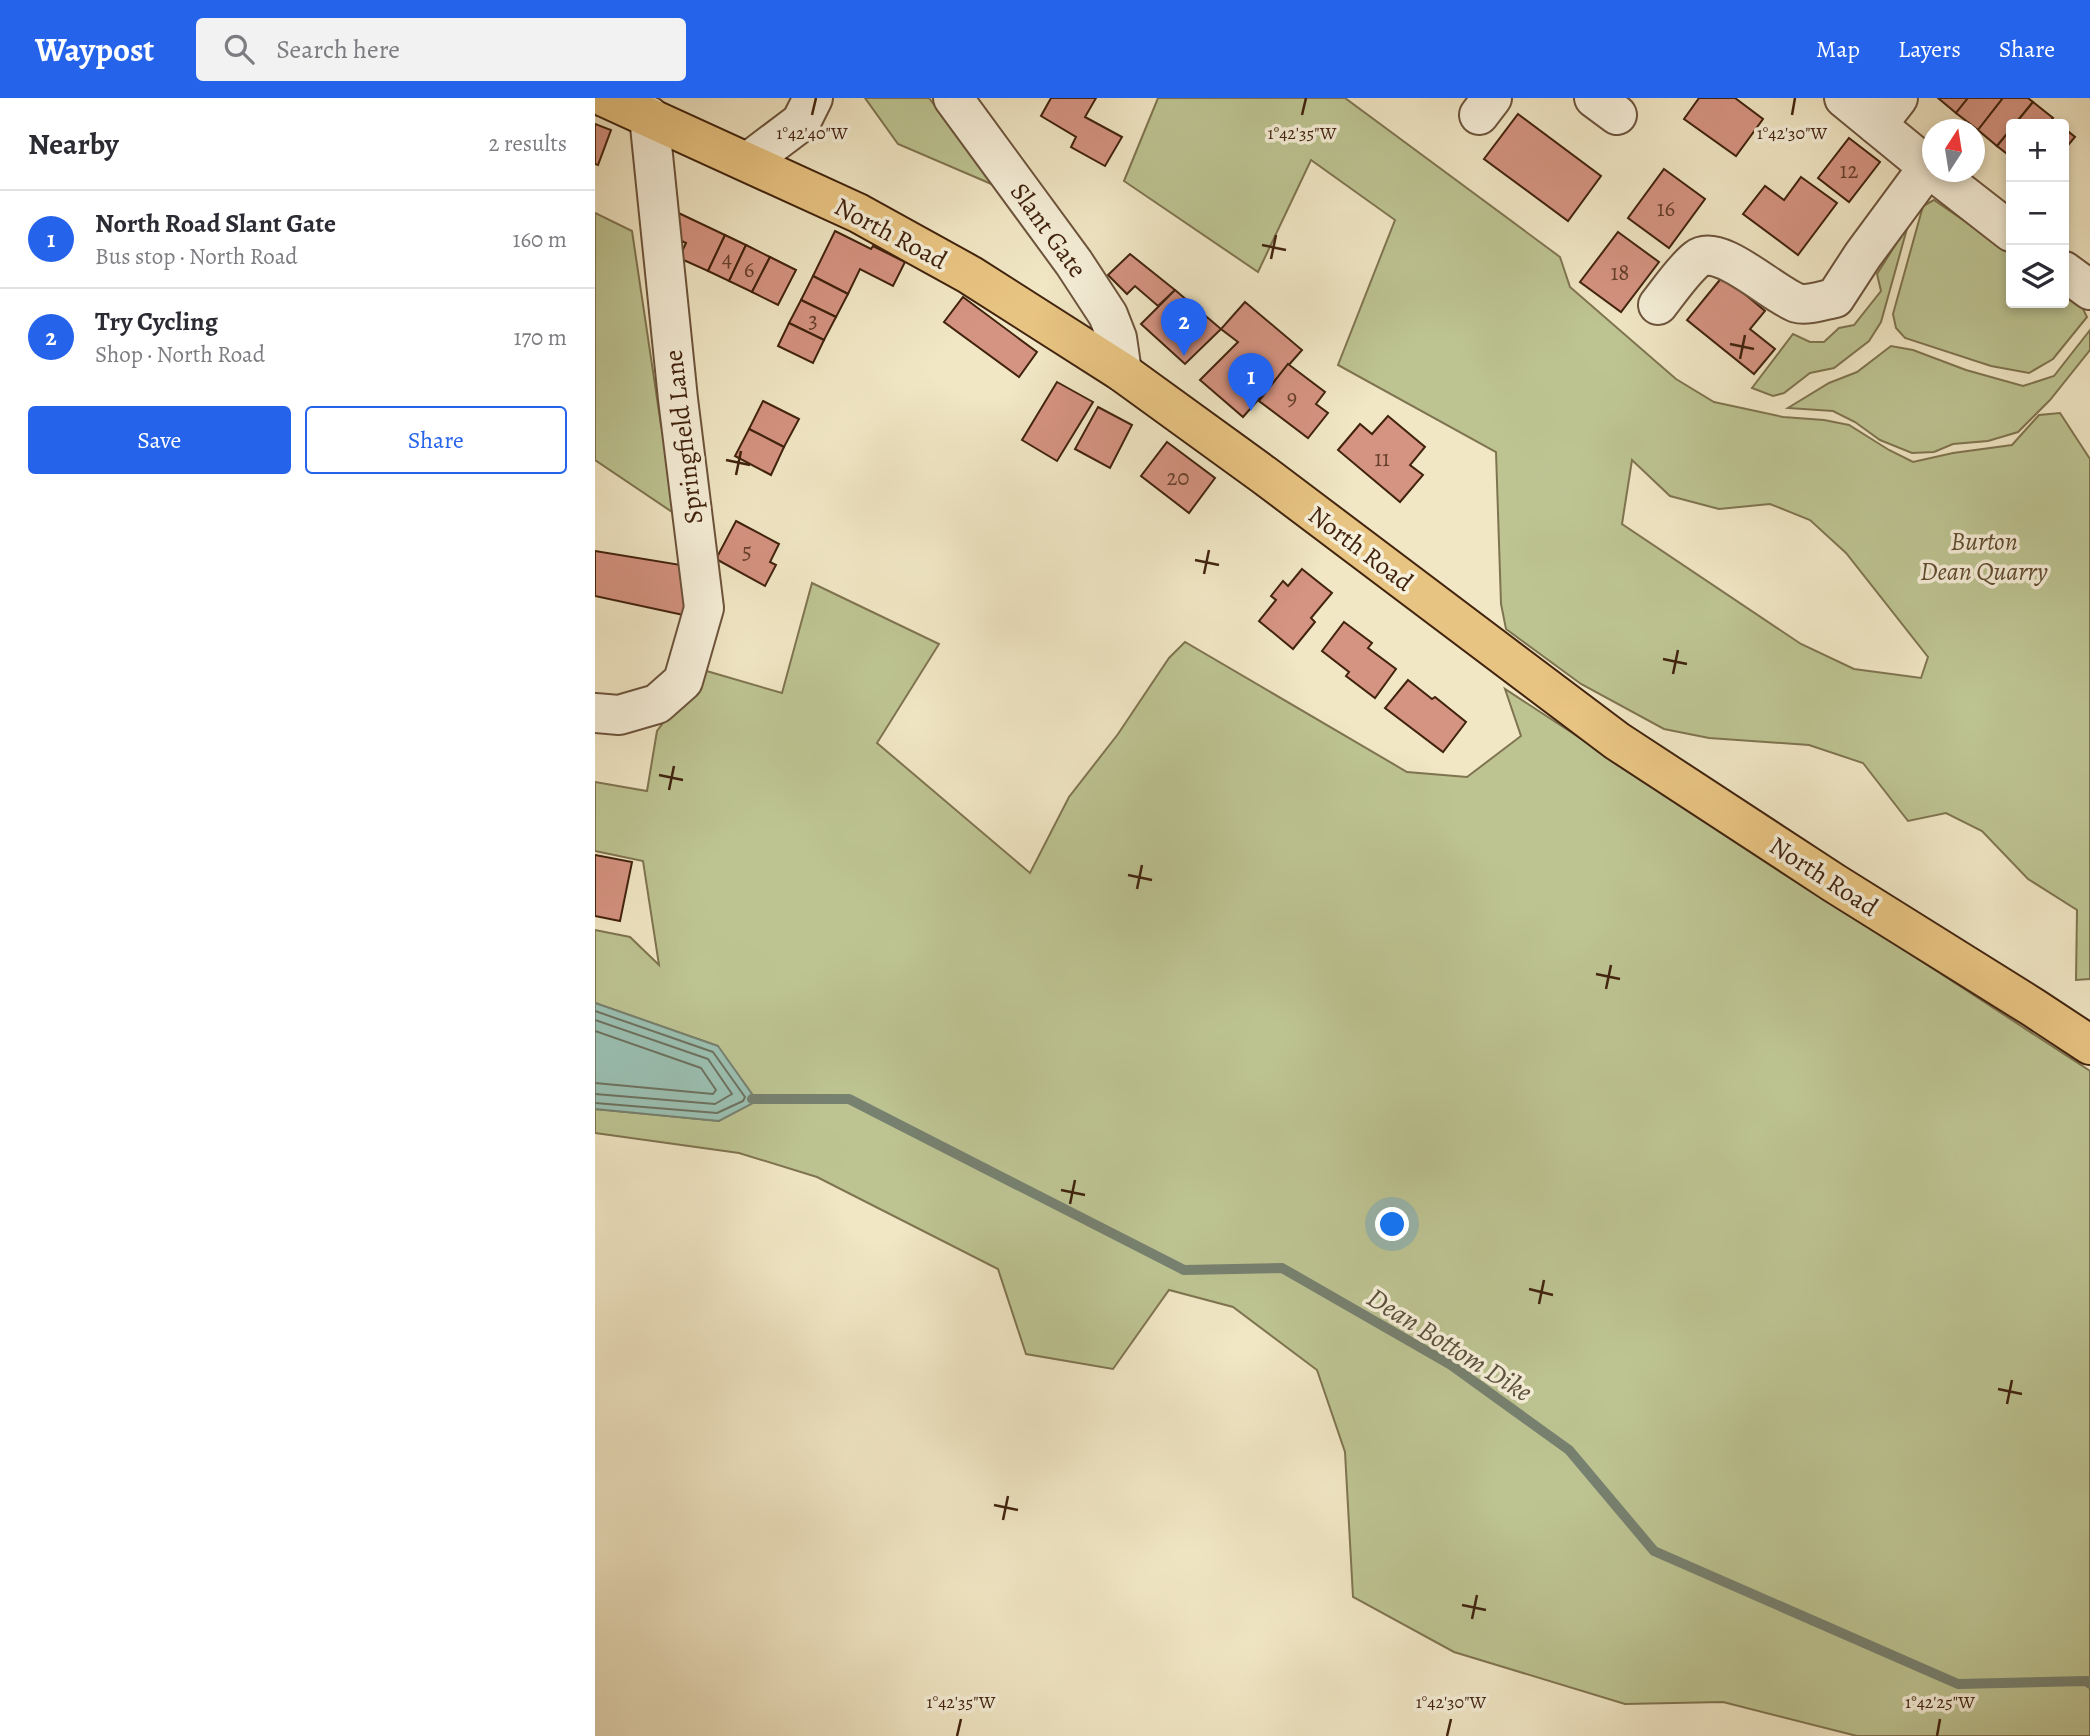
<!DOCTYPE html>
<meta charset="utf-8">
<style>
:root{--surface:#fff;--page:#f2f2f3;--text:#2b2b33;--muted:#7c7c81;--line:#e1e1e2;--accent:#2563eb}
body{margin:0;font-family:Alegreya,serif;background:var(--page);color:var(--text)}
.controls{position:absolute;right:21px;top:21px;display:grid;overflow:hidden;border-radius:7px;box-shadow:0 4px 10px #0003}
.controls button{width:63px;height:63px;display:grid;place-items:center;padding:0;border:0;border-bottom:2px solid var(--line);background:var(--surface);color:var(--text);font:35px sans-serif}
.compass{position:absolute;left:1327px;top:21px;width:63px;height:63px;border-radius:50%;background:var(--surface);box-shadow:0 4px 10px #0003;rotate:12deg}
.you{position:absolute;left:798px;top:1127px;width:24px;height:24px;margin:-18px;border:5px solid #fff;border-radius:50%;background:#1a73e8;box-shadow:0 0 0 10px #1a73e833}
.badge{display:grid;place-items:center;width:46px;height:46px;border-radius:50%;background:var(--accent);color:#fff;font-size:23px;font-weight:700}
.pin{position:absolute;translate:-50% -58px;filter:drop-shadow(0 2px 4px #0008)}
.pin::after{content:'';position:absolute;top:37px;width:24px;height:21px;background:inherit;clip-path:polygon(0 0,100% 0,50% 100%)}
.list{margin:0;padding:0;list-style:none}
h2{display:flex;justify-content:space-between;align-items:center;height:91px;margin:0;padding:0 28px;font-size:30px}
h2 small{font-size:23px;font-weight:400;color:var(--muted)}
.list li{display:grid;grid-template-columns:46px 1fr auto;gap:21px;align-items:center;box-sizing:border-box;height:98px;padding:0 28px;border-top:2px solid var(--line)}
.list b{display:block;font-size:26px;white-space:nowrap}
.list p{margin:0;font-size:23px;white-space:nowrap;color:var(--muted)}
.list em{font-size:23px;font-style:normal;color:var(--muted)}
.actions{display:flex;gap:14px;padding:21px 28px}
.actions a{flex:1;padding:16px 0;border:2px solid var(--accent);border-radius:7px;text-align:center;font-size:24px;color:var(--accent)}
.actions .main{background:var(--accent);color:#fff}
.icon{flex:none;width:38px;height:38px;fill:none;stroke:currentColor;stroke-width:2;stroke-linecap:round;stroke-linejoin:round}
.map{position:relative;flex:none;width:1495px;height:1638px;overflow:hidden}
header{display:flex;align-items:center;gap:42px;box-sizing:border-box;height:98px;padding:0 35px;background:var(--accent);color:#fff}
header strong{font-size:33px}
nav{display:flex;gap:38px;margin-inline-start:auto;font-size:24px}
.search{width:490px;height:63px;background:var(--page);display:flex;align-items:center;gap:18px;box-sizing:border-box;padding:0 24px;border-radius:7px;color:var(--muted);font-size:26px}
main{display:flex}
aside{flex:1;background:var(--surface)}
.map>svg:first-child{display:block}
</style>
<header>
<strong>Waypost</strong>
<div class="search"><svg class="icon" aria-label="search" viewBox="0 0 24 24"><circle cx="10" cy="10" r="6"/><path d="M15 15l6 6"/></svg>Search here</div>
<nav><a>Map</a><a>Layers</a><a>Share</a></nav>
</header>
<main>
<aside>
<h2>Nearby<small>2 results</small></h2>
<ul class="list">
<li><span class="badge">1</span><div><b>North Road Slant Gate</b><p>Bus stop · North Road</p></div><em>160 m</em></li>
<li><span class="badge">2</span><div><b>Try Cycling</b><p>Shop · North Road</p></div><em>170 m</em></li>
</ul>
<div class="actions"><a class="main">Save</a><a>Share</a></div>
</aside>
<div class="map">
<svg width="1495" height="1638" viewBox="0 0 1495 1638">
<rect width="100%" height="100%" fill="#f1e7c5"/>
<filter id="stains"><feTurbulence type="fractalNoise" baseFrequency=".00286" numOctaves="4"/><feColorMatrix values="0 0 0 0 .2 0 0 0 0 .09 0 0 0 0 .02 0 0 0 .5 -.17"/></filter>
<radialGradient id="worn" r=".72"><stop offset=".6" stop-color="#630" stop-opacity="0"/><stop offset="1" stop-color="#630" stop-opacity=".3"/></radialGradient>
<!-- green -->
<g fill="#bdc492" stroke="#7f7450" stroke-width="2" fill-rule="evenodd">
<polygon points="270,0 334,0 401,88 303,46"/>
<path d="M563 0H750L965 159 975 189 1081 281 1119 304 1188 319 1229 322 1254 327 1294 352 1318 364 1358 355 1417 347 1444 317 1465 315 1495 361V881L1481 882 1482 812 1433 781 1387 733 1351 715 1313 723 1268 665 1214 647 1114 640 1069 631 986 586 911 531 906 506 901 354 743 267 800 122 716 62 663 174 529 83ZM1037 362 1075 398 1124 411 1175 406 1215 422 1251 455 1333 559 1326 580 1259 571 1206 546 1027 426Z"/>
<polygon points="1339,102 1416,155 1416,205 1469,205 1469,192 1484,203 1492,219 1458,261 1434,275 1396,268 1310,240 1301,230 1298,216 1328,108"/>
<polygon points="0,115 37,133 66,327 86,420 0,362"/>
<polygon points="1313,127 1286,224 1274,243 1239,270 1215,275 1189,295 1178,298 1157,290 1198,236 1215,244 1229,244 1244,230 1259,227 1286,193 1282,176"/>
<polygon points="1495,232 1495,252 1455,302 1423,334 1393,343 1358,346 1339,354 1317,355 1285,342 1260,324 1238,313 1193,310 1234,285 1262,274 1296,248 1318,252 1371,272 1428,288 1459,278"/>
<polygon points="217,485 344,546 282,645 435,775 474,699 523,636 574,560 590,544 812,674 872,679 926,638 910,591 1495,973 1495,1638 1262,1638 1128,1604 1030,1606 859,1554 758,1499 750,1354 722,1272 638,1209 574,1192 518,1271 431,1256 403,1171 222,1079 144,1055 0,1035 0,1011 124,1023 123,948 0,905 0,832 35,839 64,867 48,763 0,753 0,684 52,693 62,633 108,572 187,595"/>
</g>
<!-- water -->
<polygon fill="#9bc0b2" stroke="#778170" stroke-width="2" points="0,905 123,948 162,1003 124,1023 0,1011"/>
<g fill="none" stroke-linecap="round" stroke-linejoin="round">
<!-- shore -->
<g stroke="#6e7260" stroke-width="2">
<polyline points="0,913 118,954 150,999 148,1003 122,1015 0,1005"/>
<polyline points="0,922 113,961 137,996 120,1006 0,996"/>
<polyline points="0,933 106,970 121,992 118,996 0,985"/>
</g>
<!-- stream -->
<polyline stroke="#778170" stroke-width="10" points="157,1001 254,1001 589,1172 687,1170 856,1267 974,1352 1059,1453 1363,1586 1492,1583 1495,1586"/>
</g>
<!-- building -->
<g fill="#d59381" stroke="#41230e" stroke-width="2">
<polygon points="456,0 501,0 490,19 527,39 510,68 476,49 481,39 446,18"/>
<polygon points="1104,0 1140,0 1168,21 1141,58 1089,21"/>
<polygon points="1343,0 1373,0 1361,15"/>
<polygon points="1373,0 1408,0 1383,32 1361,15"/>
<polygon points="1408,0 1433,0 1438,4 1420,26 1416,26 1416,31 1402,48 1383,32"/>
<polygon points="1438,4 1458,20 1453,26 1420,26"/>
<polygon points="923,16 1006,78 973,123 889,61"/>
<polygon points="0,26 16,32 3,67 0,66"/>
<polygon points="1469,30 1480,39 1469,52"/>
<polygon points="1416,31 1416,59 1402,48"/>
<polygon points="1254,40 1285,64 1254,104 1223,80"/>
<polygon points="1069,71 1110,101 1074,150 1033,120"/>
<polygon points="1206,79 1242,105 1203,157 1148,116 1170,88 1189,102"/>
<polygon points="73,110 130,137 113,173 84,160 91,145 74,137"/>
<polygon points="240,133 276,151 278,148 310,164 298,188 265,171 253,196 218,178"/>
<polygon points="1023,134 1064,164 1026,214 985,184"/>
<polygon points="130,137 151,147 134,183 113,173"/>
<polygon points="151,147 175,159 157,194 134,183"/>
<polygon points="535,156 580,192 563,208 540,188 532,196 513,177"/>
<polygon points="175,159 201,172 183,207 157,194"/>
<polygon points="218,178 253,196 241,219 206,202"/>
<polygon points="1128,178 1170,213 1155,231 1180,251 1159,276 1092,222"/>
<polygon points="580,192 626,231 590,266 546,226"/>
<polygon points="368,199 442,254 424,279 349,224"/>
<polygon points="206,202 241,219 229,242 194,225"/>
<polygon points="650,204 707,252 648,319 605,282 643,244 626,231"/>
<polygon points="194,225 229,242 218,265 183,248"/>
<polygon points="693,266 730,294 721,306 733,315 713,340 664,303"/>
<polygon points="462,284 498,304 462,363 427,342"/>
<polygon points="168,303 204,321 189,349 154,331"/>
<polygon points="503,309 537,327 515,370 480,351"/>
<polygon points="793,318 830,349 815,367 828,377 805,404 743,352 765,326 777,336"/>
<polygon points="154,331 189,349 176,377 140,358"/>
<polygon points="572,344 620,380 594,415 546,378"/>
<polygon points="141,423 184,446 175,464 181,467 170,488 121,461"/>
<polygon points="0,453 92,468 93,518 0,498"/>
<polygon points="707,471 737,495 716,520 720,524 698,551 664,523 681,502 676,498 688,483 693,488"/>
<polygon points="749,524 777,545 773,550 801,571 780,600 751,578 754,574 727,553"/>
<polygon points="813,582 837,601 840,599 871,624 848,654 790,610"/>
<polygon points="0,757 37,764 25,823 0,818"/>
</g>
<g fill="none" stroke-linecap="round" stroke-linejoin="round">
<!-- minor casing -->
<g stroke="#6d543c" stroke-width="42">
<g id="minor">
<polyline points="358,0 479,165 513,217 522,240 527,274"/>
<polyline points="999,0 1022,17"/>
<polyline points="1249,0 1338,73"/>
<polyline points="884,17 897,0"/>
<polyline points="1282,27 1303,0"/>
<polyline points="153,64 206,24 218,0"/>
<polyline points="1339,74 1416,134"/>
<polyline points="1469,173 1495,192"/>
<path d="M1063 207C1074 193 1089 171 1102 161 1124 144 1177 196 1202 205 1212 208 1229 202 1240 200L1268 157 1333 69"/>
<polyline points="0,615 24,617 62,606 88,583 109,510 83,301 54,18"/>
</g>
</g>
<!-- major casing -->
<g stroke="#41230e" stroke-width="42">
<polyline id="major" points="11,0 263,115 375,177 527,274 669,377 1022,643 1239,785 1439,910 1495,947"/>
</g>
<!-- minor -->
<use href="#minor" stroke="#f6efd9" stroke-width="38"/>
<!-- major -->
<use href="#major" stroke="#e8c482" stroke-width="38"/>
</g>
<!-- ticks -->
<path fill="none" stroke="#41230e" stroke-width="2.5" d="M217 17 221 0M707 17 711 0M1197 17 1200 0M667 147 691 152M676 161 681 137M1135 246 1159 251M1145 261 1150 237M131 362 155 367M141 377 146 353M600 462 624 467M609 476 614 452M1068 561 1092 566M1078 576 1083 552M64 677 88 682M74 692 79 668M533 777 557 782M542 791 547 767M1001 876 1025 881M1011 891 1016 867M466 1092 490 1097M475 1106 480 1082M934 1191 958 1197M944 1206 949 1182M1403 1291 1427 1296M1412 1306 1417 1282M399 1407 423 1412M408 1422 413 1398M867 1507 891 1512M877 1521 882 1497M362 1638 366 1621M852 1638 856 1621M1342 1638 1345 1621"/>
<g text-anchor="middle" stroke-width="7" stroke-linejoin="round" paint-order="stroke">
<!-- number labels -->
<g font-size="23" fill="#663f2b">
<text x="1254" y="80">12</text>
<text x="1071" y="118">16</text>
<text x="132" y="168">4</text>
<text x="154" y="179">6</text>
<text x="1025" y="182">18</text>
<text x="218" y="230">3</text>
<text x="697" y="307">9</text>
<text x="787" y="368">11</text>
<text x="583" y="387">20</text>
<text x="152" y="461">5</text>
</g>
<!-- street labels -->
<g font-size="26" fill="#41230e" stroke="#f6efd9">
<text transform="translate(454 132) rotate(54)" y="9">Slant Gate</text>
<text transform="translate(296 135) rotate(28)" y="9">North Road</text>
<text transform="translate(88 339) rotate(-97)" y="9">Springfield Lane</text>
<text transform="translate(766 450) rotate(37)" y="9">North Road</text>
<text transform="translate(1229 778) rotate(33)" y="9">North Road</text>
</g>
<!-- park labels -->
<g font-size="26" font-style="italic" fill="#604b2f" stroke="#f6efd9">
<text x="1389" y="452">Burton<tspan x="1389" dy="30">Dean Quarry</tspan></text>
</g>
<!-- water labels -->
<g font-size="28" font-style="italic" fill="#5c523f" stroke="#f6efd9">
<text transform="translate(855 1246) rotate(32)" y="10">Dean Bottom Dike</text>
</g>
</g>
<g font-size="18" text-anchor="middle" fill="#41230e" stroke="#f6efd9" stroke-width="7" stroke-linejoin="round" paint-order="stroke">
<text x="217" y="41">1°42'40"W</text>
<text x="707" y="41">1°42'35"W</text>
<text x="1197" y="41">1°42'30"W</text>
<text x="366" y="1610">1°42'35"W</text>
<text x="856" y="1610">1°42'30"W</text>
<text x="1345" y="1610">1°42'25"W</text>
</g>
<rect width="100%" height="100%" filter="url(#stains)"/>
<rect width="100%" height="100%" fill="url(#worn)"/>
</svg>
<div class="controls">
<button>+</button>
<button>−</button>
<button><svg class="icon" aria-label="layers" viewBox="0 0 24 24"><path d="M12 4l9 5-9 5-9-5zM3 14l9 5 9-5"/></svg></button>
</div>
<svg class="compass" viewBox="-18 -18 36 36"><path d="M0-13l5 13h-10z" fill="#e53935"/><path d="M0 13l5-13h-10z" fill="#7c7c81"/></svg>
<div class="you"></div>
<div class="pin badge" style="left:656px;top:313px">1</div>
<div class="pin badge" style="left:589px;top:258px">2</div>
</div>
</main>
